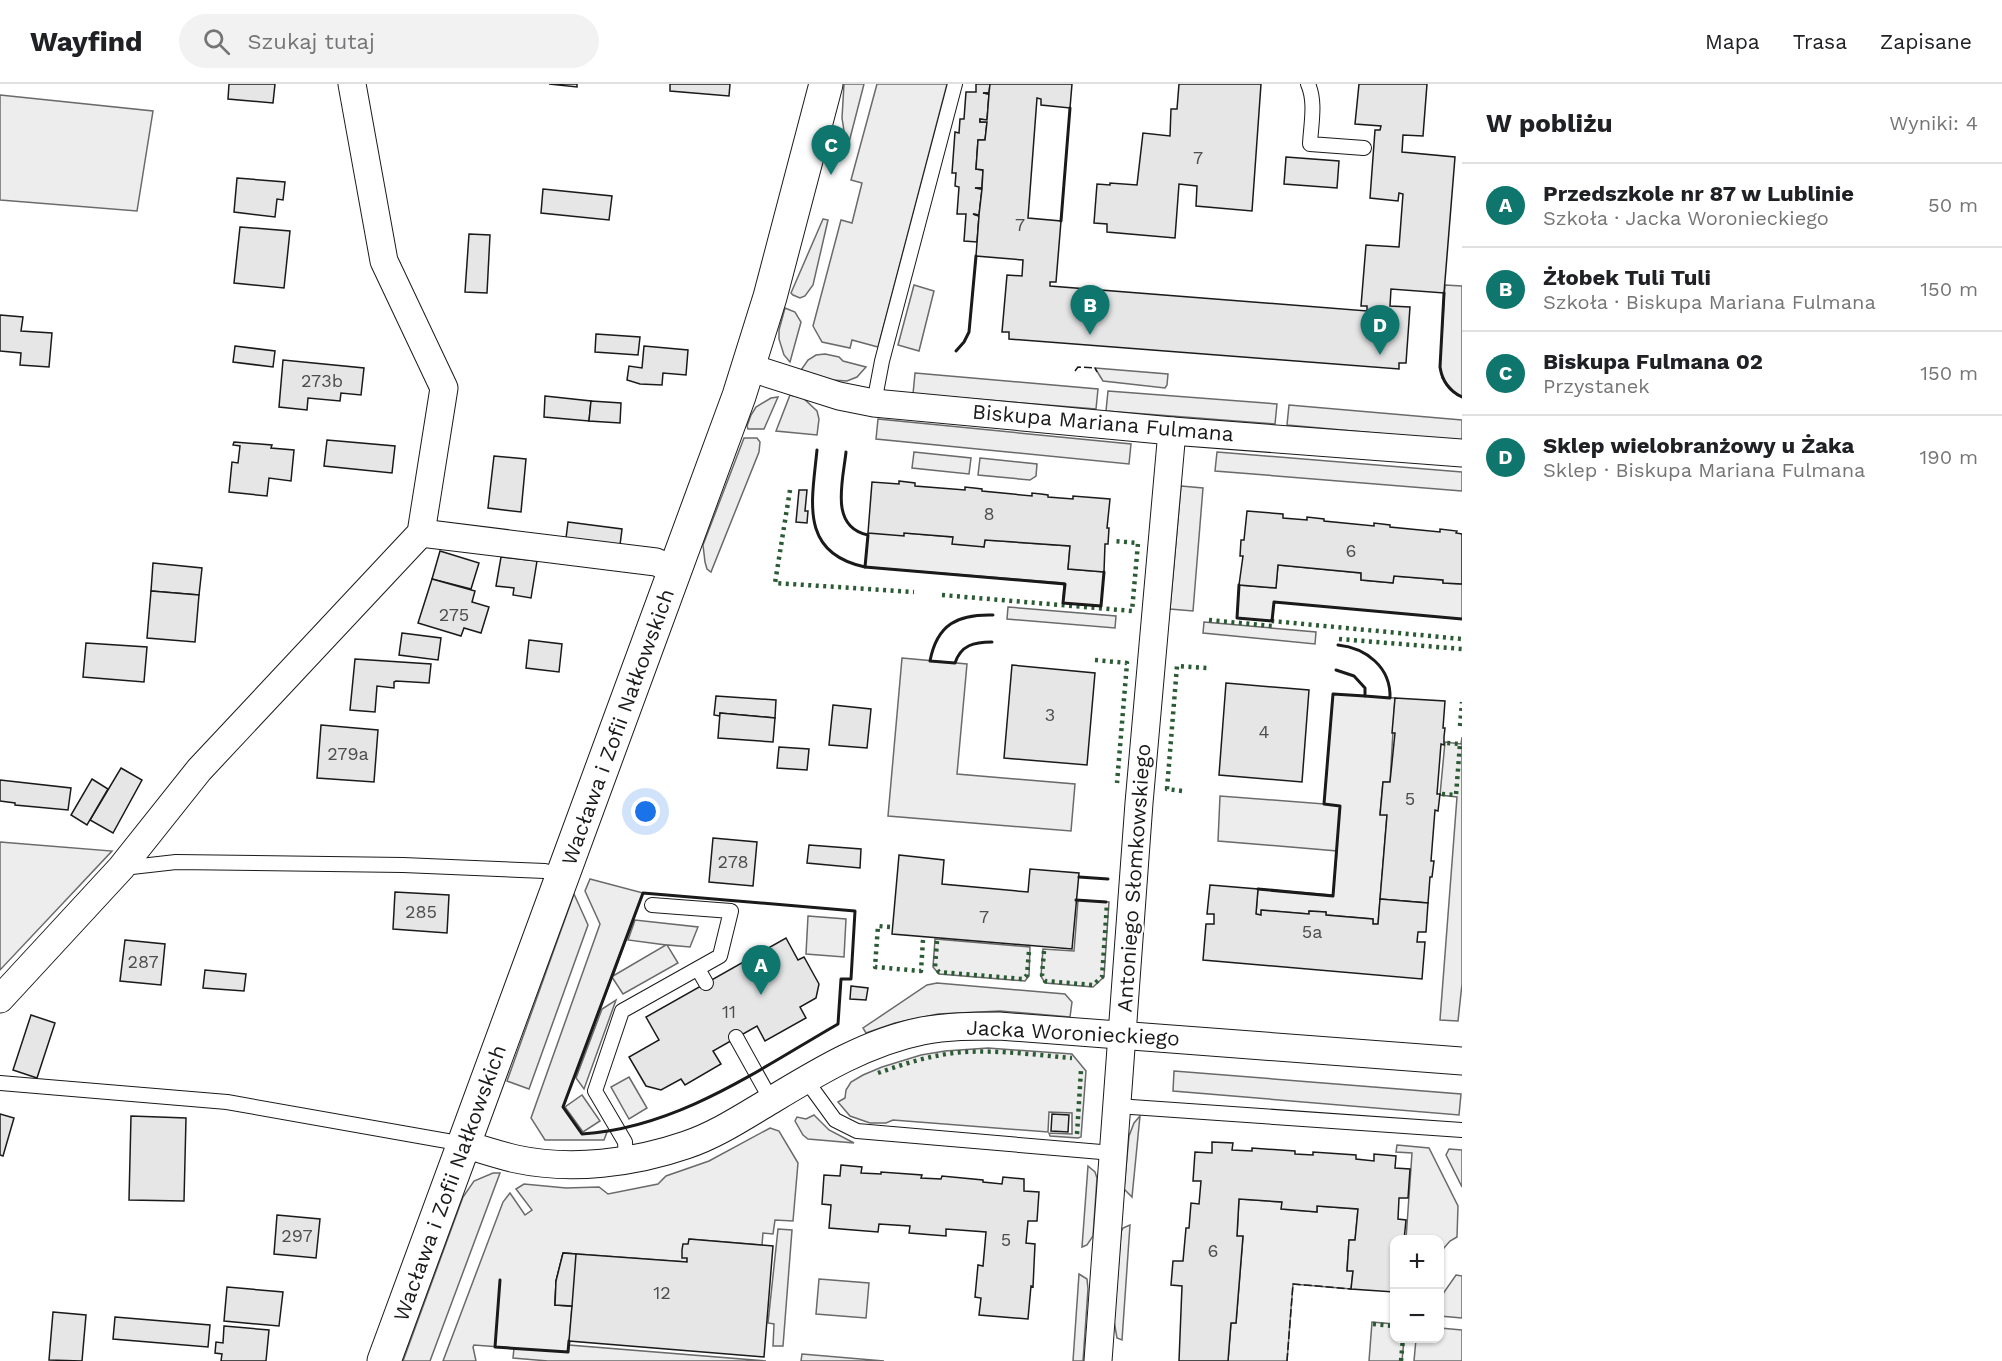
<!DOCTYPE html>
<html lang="pl">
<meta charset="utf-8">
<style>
:root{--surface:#fff;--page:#f2f2f2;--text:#202124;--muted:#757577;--line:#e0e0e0;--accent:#0f766e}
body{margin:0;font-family:"Work Sans",sans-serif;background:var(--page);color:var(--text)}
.controls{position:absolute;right:18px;bottom:18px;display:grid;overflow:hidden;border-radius:12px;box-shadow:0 2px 4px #0004}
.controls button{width:54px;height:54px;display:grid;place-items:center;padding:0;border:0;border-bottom:2px solid var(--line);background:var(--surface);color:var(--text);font:30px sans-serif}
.you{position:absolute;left:646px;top:728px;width:21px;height:21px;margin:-15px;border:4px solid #fff;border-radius:50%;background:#1a73e8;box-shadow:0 0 0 9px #1a73e833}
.badge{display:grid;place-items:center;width:39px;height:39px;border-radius:50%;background:var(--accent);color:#fff;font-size:20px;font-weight:700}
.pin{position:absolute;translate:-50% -50px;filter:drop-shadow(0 2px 3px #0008)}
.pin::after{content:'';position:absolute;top:32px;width:21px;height:18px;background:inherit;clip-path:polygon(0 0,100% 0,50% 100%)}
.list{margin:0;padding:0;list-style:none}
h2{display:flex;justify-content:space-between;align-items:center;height:78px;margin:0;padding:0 24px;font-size:26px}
h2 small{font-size:20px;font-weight:400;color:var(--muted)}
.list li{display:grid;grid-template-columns:39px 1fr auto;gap:18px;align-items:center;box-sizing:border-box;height:84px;padding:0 24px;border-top:2px solid var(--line)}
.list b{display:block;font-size:22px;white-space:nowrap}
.list p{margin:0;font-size:20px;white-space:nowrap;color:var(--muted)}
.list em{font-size:20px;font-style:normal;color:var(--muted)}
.icon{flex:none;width:33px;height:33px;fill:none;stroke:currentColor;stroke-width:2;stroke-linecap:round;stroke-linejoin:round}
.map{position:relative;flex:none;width:1462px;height:1277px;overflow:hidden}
header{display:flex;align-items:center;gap:36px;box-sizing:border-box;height:84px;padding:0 30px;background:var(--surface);border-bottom:2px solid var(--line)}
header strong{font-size:28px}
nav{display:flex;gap:33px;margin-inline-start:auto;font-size:21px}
.search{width:420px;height:54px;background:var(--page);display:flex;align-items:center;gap:15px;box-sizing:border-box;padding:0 21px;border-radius:33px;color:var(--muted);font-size:22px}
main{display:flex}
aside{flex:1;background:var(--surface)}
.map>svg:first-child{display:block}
</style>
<header>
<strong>Wayfind</strong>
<div class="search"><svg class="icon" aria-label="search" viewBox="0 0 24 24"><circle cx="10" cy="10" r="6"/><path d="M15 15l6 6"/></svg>Szukaj tutaj</div>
<nav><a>Mapa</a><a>Trasa</a><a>Zapisane</a></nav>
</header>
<main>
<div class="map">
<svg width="1462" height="1277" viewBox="0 0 1462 1277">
<rect width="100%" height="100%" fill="#fff"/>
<!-- built -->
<g fill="#ededed" stroke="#6a6a6a" stroke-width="1.5">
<polygon points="844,0 864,0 847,66 842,34"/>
<polygon points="877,0 947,0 878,263 852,256 850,264 822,258 813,242 841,136 852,139 862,99 851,96"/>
<polygon points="0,11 153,27 137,127 0,116"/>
<polygon points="823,135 828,136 813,201 805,212 800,214 793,211 791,209"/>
<polygon points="914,201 934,207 919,267 898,261"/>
<polygon points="1445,201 1462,202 1462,313 1457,311 1442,294 1440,283"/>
<polygon points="785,224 795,228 801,238 790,278 784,271 779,255 779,246"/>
<polygon points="825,270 839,273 843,277 866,283 857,293 847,297 832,296 801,286 808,276 816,271"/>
<polygon points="1095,284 1168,290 1167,301 1165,304 1103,297"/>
<polygon points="915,289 1098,305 1096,325 913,310"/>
<polygon points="1108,307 1277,320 1275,340 1106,327"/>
<polygon points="790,311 803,314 817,327 819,335 817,351 776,347"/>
<polygon points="778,313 764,345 748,345 747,342 751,331 756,323 771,314"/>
<polygon points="1289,321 1462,336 1462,357 1287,341"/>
<polygon points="878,335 1131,360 1129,380 876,355"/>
<polygon points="744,354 757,354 760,358 759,368 711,488 707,485 705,478 703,461"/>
<polygon points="914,368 971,374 969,390 912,384"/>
<polygon points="1217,368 1462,388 1462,407 1215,387"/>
<polygon points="980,374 1037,380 1036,392 1030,396 978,391"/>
<polygon points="1181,402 1203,404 1193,527 1170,525"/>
<polygon points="868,449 904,449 953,453 984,463 985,456 1070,462 1068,485 1104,488 1101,522 1063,519 1064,499 865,483"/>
<polygon points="1278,481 1361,489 1361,496 1393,499 1394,492 1443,496 1443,499 1462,500 1462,535 1274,518 1272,537 1237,534 1239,501 1276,504"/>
<polygon points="1008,523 1116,532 1115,544 1007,535"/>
<polygon points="1204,538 1316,548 1315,560 1203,549"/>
<polygon points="902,574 967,580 957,690 1075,700 1071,747 888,732"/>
<polygon points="1333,610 1395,614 1390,698 1383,698 1380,730 1387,731 1378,840 1373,840 1373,835 1326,831 1326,828 1309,827 1309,830 1262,826 1261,831 1256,830 1258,805 1333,811 1337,767 1218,757 1220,712 1324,720"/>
<polygon points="1462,653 1462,900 1458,937 1440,936 1457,713 1440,711 1445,658 1461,660"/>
<polygon points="0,758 112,767 0,886"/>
<polygon points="590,795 643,809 613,892 666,861 628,856 635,836 698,843 690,863 667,861 678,879 623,910 612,893 563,1023 582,1050 607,1048 604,1056 545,1056 531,1034 600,840 585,807"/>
<polygon points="574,810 588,841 529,1005 507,997"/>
<polygon points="1078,816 1109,818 1104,893 1093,903 1045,899 1041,892 1043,865 1074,867"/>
<polygon points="808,832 846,835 844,873 806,870"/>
<polygon points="935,855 1030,863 1029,892 1025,897 939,890 933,883"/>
<polygon points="937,899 1065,910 1072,918 1070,933 1000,927 938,930 895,939 866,949 863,944 927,901"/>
<polygon points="616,916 584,1005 576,994 602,925"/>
<polygon points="988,964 1072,970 1086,987 1081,1053 1078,1054 1050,1052 1049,1049 1072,1050 1072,1029 1049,1028 1048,1048 893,1036 886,1039 870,1039 850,1032 838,1018 845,1014 846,1006 851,998 863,991 882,983 921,971 945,967"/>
<polygon points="1174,987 1461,1010 1459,1031 1173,1007"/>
<polygon points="629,993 647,1024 629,1035 611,1003"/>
<polygon points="582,1011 600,1037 583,1048 565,1023"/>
<polygon points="814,1031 829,1046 854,1059 808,1055 803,1051 795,1037 797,1033 806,1035"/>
<polygon points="1140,1032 1132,1113 1124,1105 1129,1052 1134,1039"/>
<polygon points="770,1044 779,1047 798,1079 793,1137 775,1136 773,1150 763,1149 762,1161 689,1155 687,1178 564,1169 556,1197 555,1221 572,1222 569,1261 766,1277 548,1277 513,1274 514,1264 474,1261 473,1263 476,1277 443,1277 503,1118 510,1109 525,1131 532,1126 516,1105 524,1100 566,1104 599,1103 608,1110 658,1100 666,1092 709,1077"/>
<polygon points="1397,1061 1429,1064 1458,1122 1457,1153 1450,1157 1444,1164 1440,1163 1440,1156 1406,1155 1412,1069 1396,1068"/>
<polygon points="1449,1065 1462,1066 1462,1103 1446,1071"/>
<polygon points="1088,1082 1095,1088 1097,1094 1093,1152 1087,1161 1082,1163"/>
<polygon points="493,1089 500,1089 430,1277 403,1277 463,1113 474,1097"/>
<polygon points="1239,1115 1282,1118 1282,1125 1317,1128 1317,1122 1358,1125 1355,1156 1349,1156 1347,1186 1353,1187 1351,1205 1293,1200 1287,1277 1228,1277 1231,1239 1236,1239 1243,1153 1237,1152"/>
<polygon points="1130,1141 1122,1256 1117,1254 1114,1237 1121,1148 1123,1144"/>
<polygon points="778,1145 792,1146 783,1262 773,1262 774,1240 768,1239"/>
<polygon points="1079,1190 1087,1195 1088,1205 1083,1277 1073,1277"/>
<polygon points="1456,1191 1462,1192 1462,1234 1440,1232 1440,1214"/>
<polygon points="819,1195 869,1199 866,1234 816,1230"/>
<polygon points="1372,1238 1394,1240 1394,1254 1404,1255 1402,1277 1369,1277"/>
<polygon points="1440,1244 1462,1246 1462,1277 1414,1277 1416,1255 1440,1254"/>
<polygon points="802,1270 884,1277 801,1277"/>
</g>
<!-- building -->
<g fill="#e6e6e6" stroke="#1a1a1a" stroke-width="1.5">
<polygon points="229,0 275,0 273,19 228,15"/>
<polygon points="549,0 577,0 577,3"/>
<polygon points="670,0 730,0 729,12 670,7"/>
<polygon points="976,0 990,0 989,9 983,9 989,10 987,36 980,35 980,38 987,38 985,56 978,56 976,85 983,86 982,104 975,104 982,105 979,131 973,130 979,132 977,158 964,157 966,130 957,130 959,103 955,102 956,89 952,89 955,48 959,49 960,35 964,35 966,8 976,8"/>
<polygon points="990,0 1072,0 1070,24 1041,21 1041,15 1037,14 1028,134 1061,137 1056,198 1050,198 1050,202 1367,227 1367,222 1361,222 1366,161 1399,163 1403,110 1399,109 1398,117 1370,114 1375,46 1380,46 1381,42 1355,40 1359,0 1427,0 1423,52 1403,51 1402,68 1455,73 1444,209 1391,205 1390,222 1410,223 1406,279 1399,279 1399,285 1009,255 1009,248 1002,248 1007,191 1022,192 1023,176 976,172 979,132 973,130 979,131 982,105 975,104 982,104 983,86 976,85 978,56 985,56 987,38 980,38 980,35 987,36 989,10 983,9 989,9"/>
<polygon points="1179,0 1261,0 1252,127 1196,122 1197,102 1179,100 1175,154 1107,148 1107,140 1094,139 1097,100 1110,101 1110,99 1137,101 1143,49 1170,52 1171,25 1177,25"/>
<polygon points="1286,73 1339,77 1337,104 1284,100"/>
<polygon points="237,94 285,98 283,116 277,115 275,133 234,128"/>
<polygon points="543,105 612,112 609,136 541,129"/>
<polygon points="240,143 290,147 284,204 234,199"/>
<polygon points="469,150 490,151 487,209 465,208"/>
<polygon points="0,231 23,233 21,247 52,249 49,283 20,281 21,269 0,267"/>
<polygon points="596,250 640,253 638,271 595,268"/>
<polygon points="235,262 275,267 273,283 233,278"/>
<polygon points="644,262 688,266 686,291 663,289 662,301 640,300 627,296 629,282 642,284"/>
<polygon points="283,276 364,284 361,311 341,309 340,317 308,314 307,326 279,323"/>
<polygon points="545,312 591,317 589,337 544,333"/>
<polygon points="591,317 621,319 620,339 589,337"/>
<polygon points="327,356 395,362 392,389 324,382"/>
<polygon points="234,358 272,361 271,364 294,366 291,397 269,394 267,412 229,408 232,378 238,379 240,362 233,361"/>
<polygon points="494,372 526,375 521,428 488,424"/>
<polygon points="899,397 915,399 915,402 965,406 965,403 974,404 982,405 982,407 1032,412 1032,409 1041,410 1048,411 1048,413 1073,415 1073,412 1110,415 1107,444 1109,444 1108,460 1105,460 1104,488 1068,485 1070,462 985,456 984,463 952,460 953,453 904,449 904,452 868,449 872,398 899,400"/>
<polygon points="799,406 807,406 805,427 808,427 807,439 796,438"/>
<polygon points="1247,427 1283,430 1283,434 1307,436 1307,433 1324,435 1324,437 1374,442 1374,439 1390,441 1390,443 1440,448 1440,445 1457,447 1456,449 1462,450 1462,500 1443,499 1443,496 1394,492 1393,499 1361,496 1361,489 1278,481 1276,504 1239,501 1243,472 1240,472 1241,456 1244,456"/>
<polygon points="568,438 622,445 619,469 565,462"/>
<polygon points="440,467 479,479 471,505 432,495"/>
<polygon points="501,473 537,477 531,514 513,511 514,504 496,502"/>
<polygon points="153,479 202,484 199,511 151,507"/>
<polygon points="432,495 475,507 472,518 489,523 481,549 464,544 461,552 418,539"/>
<polygon points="151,507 199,511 195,558 147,554"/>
<polygon points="402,549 441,554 438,576 399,571"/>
<polygon points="529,556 562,560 559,588 526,584"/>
<polygon points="86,559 147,563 144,598 83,593"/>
<polygon points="355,575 431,580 429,599 396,597 394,598 394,604 377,602 375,628 350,626"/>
<polygon points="1012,581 1095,589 1087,681 1004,674"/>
<polygon points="1226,599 1309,606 1302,698 1219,691"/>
<polygon points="716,612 776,616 775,634 720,629 720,632 714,631"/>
<polygon points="1395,614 1445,617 1443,644 1445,644 1444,653 1444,661 1441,660 1437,710 1440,710 1438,727 1435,726 1431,777 1434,777 1432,793 1430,793 1428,819 1380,815 1387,731 1380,731 1383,698 1390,698 1395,649 1392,649"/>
<polygon points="833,621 871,625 867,664 829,661"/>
<polygon points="720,629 775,634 773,658 718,654"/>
<polygon points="321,641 378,646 374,698 317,694"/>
<polygon points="779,663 809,665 807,686 777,684"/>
<polygon points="121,684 142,696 113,749 90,736"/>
<polygon points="92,695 108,705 87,741 71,731"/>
<polygon points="0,696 71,704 68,726 15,721 15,719 0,717"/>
<polygon points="713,754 757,758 753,802 709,798"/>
<polygon points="809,761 861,765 860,784 807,779"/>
<polygon points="899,771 944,776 942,800 1028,808 1030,785 1079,789 1072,865 892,850"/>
<polygon points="1210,801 1258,805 1256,830 1261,831 1261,826 1309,830 1309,827 1326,828 1326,831 1373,835 1373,840 1378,840 1380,815 1428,819 1426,848 1418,848 1417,858 1425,858 1422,895 1203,876 1206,840 1214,840 1214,830 1207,830"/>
<polygon points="395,808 449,811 447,849 393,845"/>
<polygon points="786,854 798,876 804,873 819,900 816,914 800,923 806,934 765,957 757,942 713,967 721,980 685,1001 681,995 661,1006 646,1002 629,973 659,956 646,933"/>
<polygon points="125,856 165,860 161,901 120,897"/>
<polygon points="205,886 246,890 244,907 203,904"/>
<polygon points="851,902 868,904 866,916 850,915"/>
<polygon points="31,931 55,939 37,994 13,986"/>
<polygon points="0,1030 14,1034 3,1072 0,1071"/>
<polygon points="1052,1030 1069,1031 1068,1048 1051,1047"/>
<polygon points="131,1032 186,1034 184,1117 129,1116"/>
<polygon points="1212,1058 1233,1059 1232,1066 1252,1067 1252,1064 1295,1067 1295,1070 1313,1071 1313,1068 1356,1071 1356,1075 1374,1077 1374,1070 1396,1072 1395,1084 1410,1085 1408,1114 1399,1114 1398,1135 1406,1136 1404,1156 1394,1156 1394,1208 1351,1205 1353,1187 1347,1187 1349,1156 1355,1156 1358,1125 1317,1122 1317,1128 1281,1125 1282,1118 1239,1115 1237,1152 1243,1152 1236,1239 1231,1239 1228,1277 1179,1277 1182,1202 1171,1201 1173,1177 1183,1177 1186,1144 1189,1144 1191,1119 1199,1120 1201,1097 1193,1097 1195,1068 1212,1069"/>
<polygon points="841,1081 862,1083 861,1089 881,1090 881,1088 922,1091 921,1094 941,1095 942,1092 983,1096 983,1098 1002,1100 1003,1093 1024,1095 1024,1107 1039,1108 1037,1137 1028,1137 1026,1159 1035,1160 1033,1203 1031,1202 1028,1235 979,1231 981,1214 975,1213 978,1181 983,1182 986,1148 946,1145 946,1152 909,1149 910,1142 879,1140 878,1148 829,1144 831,1121 822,1120 824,1091 840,1092"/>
<polygon points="277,1131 320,1135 316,1174 274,1170"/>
<polygon points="689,1155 773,1162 764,1273 569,1257 572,1222 555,1221 556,1197 563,1169 687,1178 687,1174 682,1174 682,1166 683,1160 688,1160"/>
<polygon points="563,1169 576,1170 572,1222 555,1221 556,1197"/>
<polygon points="227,1203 283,1208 279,1242 224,1237"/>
<polygon points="53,1228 86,1231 82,1277 49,1276"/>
<polygon points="115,1233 210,1241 208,1263 113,1255"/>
<polygon points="224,1242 269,1246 266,1277 221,1277 222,1270 215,1269 216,1258 223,1259"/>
</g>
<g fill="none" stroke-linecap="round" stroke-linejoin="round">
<!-- lane casing -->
<g stroke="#1a1a1a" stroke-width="16">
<g id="lane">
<path d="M1308 0C1316 18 1311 40 1310 60L1364 64"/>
<polyline points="874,319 882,277 955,0"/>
<polyline points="123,784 176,778 403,781 545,787 564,791"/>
<polyline points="698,885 706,899"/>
<polyline points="736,953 771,1016"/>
<polyline points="806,996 835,1036 857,1047 1113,1069"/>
<polyline points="0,999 227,1018 464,1060"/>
<polyline points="1117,1022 1462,1046"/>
<polyline points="626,1076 625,1058 595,1007 622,927 720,872 731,827 652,821"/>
</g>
</g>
<!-- street casing -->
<g stroke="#1a1a1a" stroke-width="29">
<g id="street">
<polyline points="748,283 839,312 874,319 1172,347 1462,369"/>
<polyline points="421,449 656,478 676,487"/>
<polyline points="0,915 121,784 199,686 421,449 444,304 384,177 352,0"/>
<path d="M464 1060C481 1065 499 1071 516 1075 571 1087 634 1079 686 1061 716 1051 743 1033 770 1017 818 988 867 958 922 947 948 942 973 942 999 942L1462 977"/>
<polyline points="1098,1277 1139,719 1172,347"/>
</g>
</g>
<!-- secondary casing -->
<g stroke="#1a1a1a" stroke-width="35">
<polyline id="secondary" points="384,1277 739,312 770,213 826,0"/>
</g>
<!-- lane -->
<use href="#lane" stroke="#fff" stroke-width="14"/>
<!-- street -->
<use href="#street" stroke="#fff" stroke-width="27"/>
<!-- secondary -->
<use href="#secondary" stroke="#fff" stroke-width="33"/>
<!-- hedge -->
<g stroke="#2b5a34" stroke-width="4.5" stroke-dasharray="3 4.5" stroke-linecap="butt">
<polyline points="790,406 775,499 914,508"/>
<polyline points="942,511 1132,527 1138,459 1113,457"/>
<polyline points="1209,536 1272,542 1272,537 1462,555"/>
<polyline points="1339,555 1462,565"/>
<polyline points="1095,576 1127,579 1117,699"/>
<polyline points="1460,642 1462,618"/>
<polyline points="1182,707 1167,705 1177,582 1207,584"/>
<polyline points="1442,710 1456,711 1460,660 1446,659"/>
<polyline points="890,843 878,842 875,883 921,887 923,856"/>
<polyline points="937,857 935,883 939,888 1023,895 1027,891 1029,867"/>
<polyline points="1044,867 1042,891 1045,897 1093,901 1102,893 1107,820"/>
<path d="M878 989C906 979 935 970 964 968 1000 966 1037 971 1072 974"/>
<polyline points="1077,1050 1081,986"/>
<polyline points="1373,1240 1394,1242"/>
<polyline points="1401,1277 1403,1254"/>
</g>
<!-- fence -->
<g stroke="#1a1a1a" stroke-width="1.5" stroke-dasharray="8 3" stroke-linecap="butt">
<polyline points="1075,287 1078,283 1095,284 1097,288"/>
<polyline points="1287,1277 1293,1200 1351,1205"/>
</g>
<!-- wall -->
<g stroke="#1a1a1a" stroke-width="3">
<polyline points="1061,137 1070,24"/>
<path d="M1444 209 1440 283C1442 296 1449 307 1462 313"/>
<polyline points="956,267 964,258 969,248 976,172"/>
<path d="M817 366C812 417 799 469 865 483L868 451C829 443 843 397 846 368"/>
<polyline points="865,483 1065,500 1063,519 1101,522 1104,488"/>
<polyline points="1239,501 1237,534 1272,537 1274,518 1462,535"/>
<path d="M992 558C974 558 961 561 955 579L930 577C937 540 958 530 993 531"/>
<path d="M1336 586 1354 592 1365 604V612L1390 614C1391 583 1366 564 1338 561"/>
<polyline points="1079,793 1108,795"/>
<polyline points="1258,805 1333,812 1340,722 1324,720 1333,610 1365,612"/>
<path d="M643 809 855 827 851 895H841L838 940C758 986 677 1044 582 1050L563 1023Z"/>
<polyline points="1076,816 1106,818"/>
<polyline points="500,1196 495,1263 568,1268 569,1257"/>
</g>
</g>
<g text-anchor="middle" stroke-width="4.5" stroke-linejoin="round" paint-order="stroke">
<!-- number labels -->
<g font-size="18" fill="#4d4d4d">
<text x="1198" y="80">7</text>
<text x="1020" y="147">7</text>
<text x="322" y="303">273b</text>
<text x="989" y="436">8</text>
<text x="1351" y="473">6</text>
<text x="454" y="537">275</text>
<text x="1050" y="637">3</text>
<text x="1264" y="654">4</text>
<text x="348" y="676">279a</text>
<text x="1410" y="721">5</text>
<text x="733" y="784">278</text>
<text x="421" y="834">285</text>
<text x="984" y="839">7</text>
<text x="1312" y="854">5a</text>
<text x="143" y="884">287</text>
<text x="729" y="934">11</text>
<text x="297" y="1158">297</text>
<text x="1006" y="1162">5</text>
<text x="1213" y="1173">6</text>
<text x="662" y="1215">12</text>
</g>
<!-- street labels -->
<g font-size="21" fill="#1a1a1a" stroke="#fff">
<text transform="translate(1103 339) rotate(5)" y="7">Biskupa Mariana Fulmana</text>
<text transform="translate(618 643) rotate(-70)" y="7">Wacława i Zofii Nałkowskich</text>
<text transform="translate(1134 794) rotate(-86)" y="7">Antoniego Słomkowskiego</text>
<text transform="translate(1073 949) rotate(3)" y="7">Jacka Woronieckiego</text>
<text transform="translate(450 1099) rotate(-70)" y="7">Wacława i Zofii Nałkowskich</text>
</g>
</g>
</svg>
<div class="controls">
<button>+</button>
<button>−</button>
</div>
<div class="you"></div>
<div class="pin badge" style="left:761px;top:911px">A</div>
<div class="pin badge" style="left:1090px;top:251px">B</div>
<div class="pin badge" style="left:831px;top:91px">C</div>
<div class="pin badge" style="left:1380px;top:271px">D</div>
</div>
<aside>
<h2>W pobliżu<small>Wyniki: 4</small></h2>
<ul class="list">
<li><span class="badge">A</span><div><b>Przedszkole nr 87 w Lublinie</b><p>Szkoła · Jacka Woronieckiego</p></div><em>50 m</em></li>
<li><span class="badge">B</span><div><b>Żłobek Tuli Tuli</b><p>Szkoła · Biskupa Mariana Fulmana</p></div><em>150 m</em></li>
<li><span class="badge">C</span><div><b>Biskupa Fulmana 02</b><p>Przystanek</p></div><em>150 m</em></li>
<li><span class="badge">D</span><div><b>Sklep wielobranżowy u Żaka</b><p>Sklep · Biskupa Mariana Fulmana</p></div><em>190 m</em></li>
</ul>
</aside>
</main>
